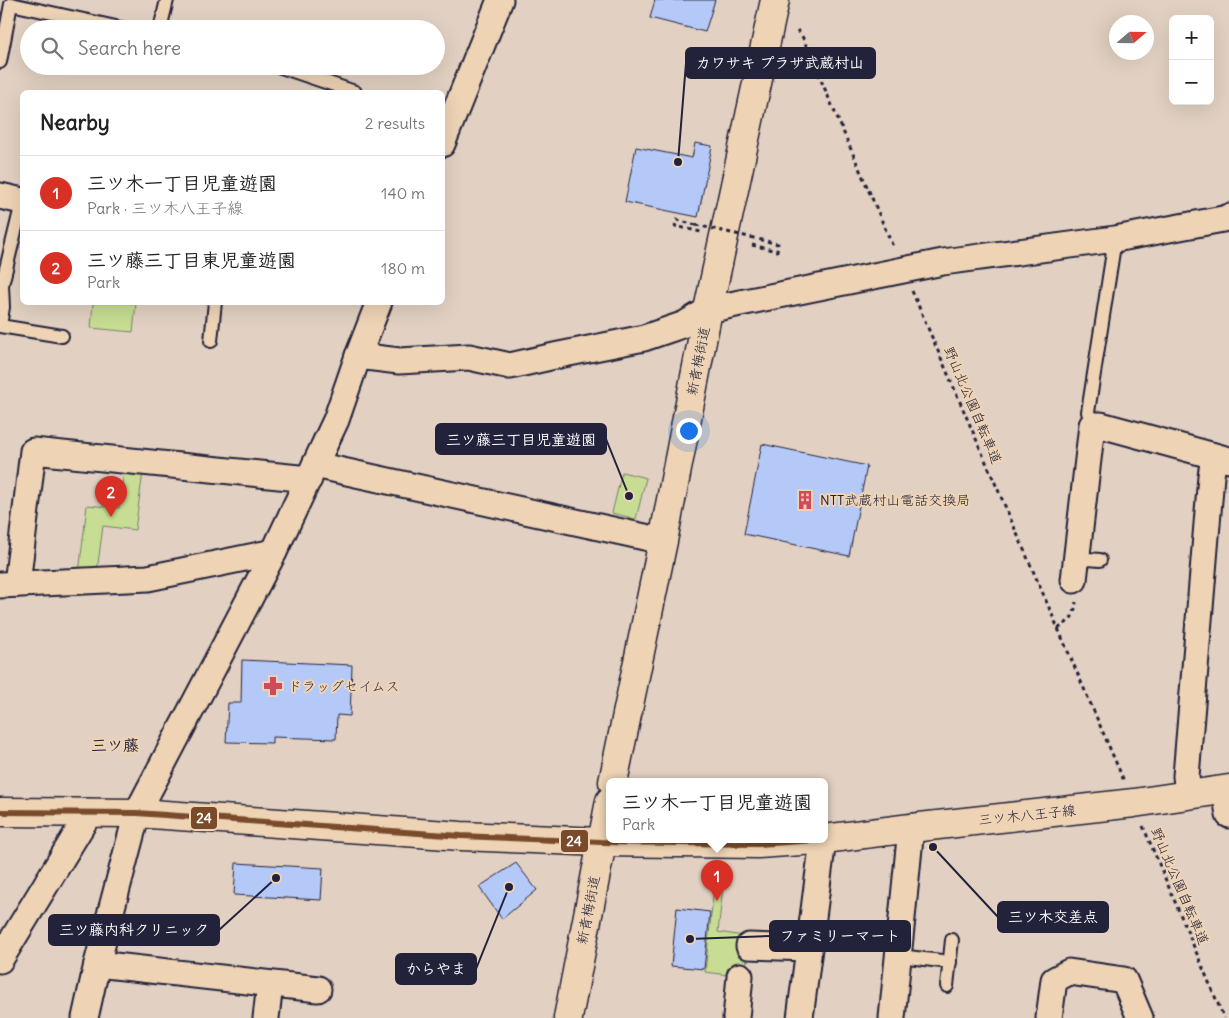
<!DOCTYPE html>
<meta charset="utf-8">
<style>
:root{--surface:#fff;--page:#f6f6f6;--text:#222;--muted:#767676;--line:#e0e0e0;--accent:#d93025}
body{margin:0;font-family:Delius,"Klee One",sans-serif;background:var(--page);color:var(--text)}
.controls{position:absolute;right:15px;top:15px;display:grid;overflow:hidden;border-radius:8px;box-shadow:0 5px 20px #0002}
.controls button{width:45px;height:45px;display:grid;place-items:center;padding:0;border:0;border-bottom:1px solid var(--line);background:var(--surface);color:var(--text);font:25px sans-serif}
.compass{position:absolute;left:1109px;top:15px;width:45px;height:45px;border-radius:50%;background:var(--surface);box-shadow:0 5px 20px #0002;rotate:70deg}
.you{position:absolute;left:688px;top:430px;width:18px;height:18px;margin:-12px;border:4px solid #fff;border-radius:50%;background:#1a73e8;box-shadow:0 0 0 8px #1a73e833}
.badge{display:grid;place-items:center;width:32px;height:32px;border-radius:50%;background:var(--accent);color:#fff;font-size:16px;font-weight:700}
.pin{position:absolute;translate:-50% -41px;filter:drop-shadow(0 1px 2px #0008)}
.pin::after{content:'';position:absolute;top:26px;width:18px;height:15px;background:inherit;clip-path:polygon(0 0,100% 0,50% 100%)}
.popup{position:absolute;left:606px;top:778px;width:222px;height:65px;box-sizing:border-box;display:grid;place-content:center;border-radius:8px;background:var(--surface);filter:drop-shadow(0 1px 4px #0005);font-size:16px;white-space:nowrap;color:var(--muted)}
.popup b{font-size:19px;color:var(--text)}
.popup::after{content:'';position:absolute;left:50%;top:100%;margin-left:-10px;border:10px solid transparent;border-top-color:var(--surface)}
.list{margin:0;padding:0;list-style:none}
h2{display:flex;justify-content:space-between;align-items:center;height:65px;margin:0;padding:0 20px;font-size:21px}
h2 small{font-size:16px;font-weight:400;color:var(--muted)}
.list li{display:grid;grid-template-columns:32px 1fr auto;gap:15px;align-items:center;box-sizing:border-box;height:75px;padding:0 20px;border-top:1px solid var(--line)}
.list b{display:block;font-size:19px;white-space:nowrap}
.list p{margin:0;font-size:16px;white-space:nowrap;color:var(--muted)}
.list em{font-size:16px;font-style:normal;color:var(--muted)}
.icon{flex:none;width:28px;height:28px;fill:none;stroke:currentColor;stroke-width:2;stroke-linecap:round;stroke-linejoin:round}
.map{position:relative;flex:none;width:1229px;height:1018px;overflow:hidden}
.search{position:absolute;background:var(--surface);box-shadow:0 5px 20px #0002;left:20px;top:20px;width:425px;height:55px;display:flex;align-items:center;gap:12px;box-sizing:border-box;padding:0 18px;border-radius:28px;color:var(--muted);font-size:19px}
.panel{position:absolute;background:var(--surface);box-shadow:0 5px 20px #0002;left:20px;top:90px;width:425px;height:215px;border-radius:8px}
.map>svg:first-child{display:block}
</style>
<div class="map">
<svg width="1229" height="1018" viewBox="0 0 1229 1018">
<rect width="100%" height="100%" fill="#e2d1c2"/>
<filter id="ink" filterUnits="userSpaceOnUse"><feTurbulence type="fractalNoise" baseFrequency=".02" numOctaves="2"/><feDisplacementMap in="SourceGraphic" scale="10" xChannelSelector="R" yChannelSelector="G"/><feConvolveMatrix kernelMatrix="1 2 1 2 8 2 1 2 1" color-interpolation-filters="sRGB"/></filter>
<g filter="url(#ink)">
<!-- green -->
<g fill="#c6dd93" stroke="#748067">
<polygon points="93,303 136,303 133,332 91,328"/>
<polygon points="124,471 143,472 135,530 103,526 97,571 79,573 87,505 119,508"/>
<polygon points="622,472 646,478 636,519 612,513"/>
<polygon points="716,868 725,869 718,932 750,937 745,977 705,972"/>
</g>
<!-- building -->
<g fill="#b4c9f8" stroke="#22223b">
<polygon points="655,0 715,0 705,32 650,18"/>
<polygon points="695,143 712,146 698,217 625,202 636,147 692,158"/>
<polygon points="762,444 867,466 849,556 744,534"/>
<polygon points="242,660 352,665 350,716 337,715 336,739 272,737 272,743 226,742 228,703 241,703"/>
<polygon points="236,863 323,868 321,900 234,895"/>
<polygon points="516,863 537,890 502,919 479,887"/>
<polygon points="677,908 710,912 704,969 671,966"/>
</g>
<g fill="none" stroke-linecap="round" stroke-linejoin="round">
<!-- lane casing -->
<g stroke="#22223b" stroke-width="16">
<g id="lane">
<polyline points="160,29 167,0"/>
<polyline points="0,62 11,4 125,29"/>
<polyline points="278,66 355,92"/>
<polyline points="22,203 2,285 3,307 0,326 62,336"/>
<polyline points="211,341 215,302"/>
<polyline points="1092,425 1088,412 1115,239"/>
<polyline points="1076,558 1100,560"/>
<polyline points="899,956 950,962"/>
<polyline points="947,986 952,940"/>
</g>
</g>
<!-- street casing -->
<g stroke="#22223b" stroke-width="29">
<g id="street">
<polyline points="442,144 500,0"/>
<polyline points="0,196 22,201"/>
<polyline points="358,356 399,361 469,357 510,366 559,355 644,338 685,324 708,310 740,303 943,262 1115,239 1223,219 1229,217"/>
<polyline points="315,465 663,541"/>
<polyline points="1074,580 1092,425 1101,425 1229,460"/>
<polyline points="17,584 33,451 309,479"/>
<polyline points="0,585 148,578 274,552"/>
<polyline points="1225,790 1229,815"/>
<polyline points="1188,795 1186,776 1211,476 1214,456"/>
<polyline points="749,946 809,948"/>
<polyline points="0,960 90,812"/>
<polyline points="97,964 318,989"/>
<polyline points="85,1018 97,964 137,813 274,552 336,420 358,356 379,302"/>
<polyline points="266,1018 270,984"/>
<polyline points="736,1018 740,976"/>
<polyline points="800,1018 823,840"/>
<polyline points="892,1018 911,828"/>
<polyline points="1049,1018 1054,980 1069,972 1124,980 1140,1018"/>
</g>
</g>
<!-- secondary casing -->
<g stroke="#22223b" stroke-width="31">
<g id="secondary">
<polyline points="0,812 137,813 461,836 601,842 758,844 816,840"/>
<polyline points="824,839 911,828 1134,803 1229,789"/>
</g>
</g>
<!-- primary casing -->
<g stroke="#22223b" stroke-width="31">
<g id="primary">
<polyline points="613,782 663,541 708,310 775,0"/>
<polyline points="568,1018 610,801"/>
</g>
</g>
<!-- path -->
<g stroke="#22223b" stroke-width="3" stroke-dasharray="4 4" stroke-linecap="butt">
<polyline points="797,30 802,36 894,249"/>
<polyline points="696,225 677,220 675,226 701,232"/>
<polyline points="752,245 777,251 778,244 758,239"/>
<polyline points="912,291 1124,781"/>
<path d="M1058 629C1071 619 1074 619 1076 602"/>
<polyline points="1143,826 1224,1018"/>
</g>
<!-- lane -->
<use href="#lane" stroke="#eed3b5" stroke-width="12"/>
<!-- street -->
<use href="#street" stroke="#eed3b5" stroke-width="25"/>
<!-- secondary -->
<use href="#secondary" stroke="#eed3b5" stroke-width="28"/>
<!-- primary -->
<use href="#primary" stroke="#eed3b5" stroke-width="28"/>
<!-- path-bridge -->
<polyline stroke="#22223b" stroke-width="3" stroke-dasharray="4 4" stroke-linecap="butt" points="696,225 758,239"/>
<!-- bus-1 casing -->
<g stroke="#eed3b5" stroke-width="10">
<polyline id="bus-1" points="0,812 137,813 461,836 601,842 758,844 816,840"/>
</g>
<!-- bus-1 -->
<use href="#bus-1" stroke="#7a4b2a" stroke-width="6"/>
</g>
</g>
<!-- icons -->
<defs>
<g id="building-bare" transform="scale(1.5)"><path d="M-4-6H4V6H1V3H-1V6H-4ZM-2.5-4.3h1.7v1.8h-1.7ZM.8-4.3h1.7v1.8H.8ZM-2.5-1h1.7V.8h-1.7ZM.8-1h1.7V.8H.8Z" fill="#d1495b" stroke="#eed3b5" stroke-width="2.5" paint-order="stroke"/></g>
<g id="pharmacy-bare" transform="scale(1.5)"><path d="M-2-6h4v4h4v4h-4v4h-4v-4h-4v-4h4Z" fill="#d1495b" stroke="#eed3b5" stroke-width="2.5" paint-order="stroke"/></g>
</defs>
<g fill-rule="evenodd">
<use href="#building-bare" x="805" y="500"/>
<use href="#pharmacy-bare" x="273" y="686"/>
</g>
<g text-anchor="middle" stroke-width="4" stroke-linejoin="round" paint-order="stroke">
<!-- street labels -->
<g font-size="14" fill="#22223b" stroke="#eed3b5">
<text transform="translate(698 361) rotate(-79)" y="5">新青梅街道</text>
<text transform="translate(973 405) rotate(67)" y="5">野山北公園自転車道</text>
<text transform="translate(1027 815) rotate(-6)" y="5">三ツ木八王子線</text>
<text transform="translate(1180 886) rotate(67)" y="5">野山北公園自転車道</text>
<text transform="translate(588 910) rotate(-79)" y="5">新青梅街道</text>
</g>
<!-- poi labels -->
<g font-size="14" fill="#22223b" stroke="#eed3b5" text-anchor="start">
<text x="820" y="505">NTT武蔵村山電話交換局</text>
<text x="288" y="691">ドラッグセイムス</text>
</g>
<!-- quarter labels -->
<g font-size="16" font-weight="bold" fill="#22223b" stroke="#eed3b5">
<text x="115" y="751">三ツ藤</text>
</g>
</g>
<!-- callouts -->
<path fill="none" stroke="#22223b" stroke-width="2" d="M678 162L686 63M629 496L606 439M933 847L998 917M276 878L219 930M690 939L770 936M509 887L476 969"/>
<g fill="#22223b" stroke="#eed3b5" stroke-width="2">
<circle cx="678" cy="162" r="5"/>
<circle cx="629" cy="496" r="5"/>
<circle cx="933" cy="847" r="5"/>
<circle cx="276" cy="878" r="5"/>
<circle cx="690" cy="939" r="5"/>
<circle cx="509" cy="887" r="5"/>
</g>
<g fill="#22223b" stroke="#22223b" stroke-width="2">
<rect x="686" y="48" width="189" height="30" rx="5"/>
<rect x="436" y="424" width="170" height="30" rx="5"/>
<rect x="998" y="902" width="110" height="30" rx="5"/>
<rect x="49" y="915" width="170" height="30" rx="5"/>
<rect x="770" y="921" width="140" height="30" rx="5"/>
<rect x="396" y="954" width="80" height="30" rx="5"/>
</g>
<g font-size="15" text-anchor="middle" font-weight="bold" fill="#fff">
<text x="780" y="68">カワサキ プラザ武蔵村山</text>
<text x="521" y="445">三ツ藤三丁目児童遊園</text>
<text x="1053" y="922">三ツ木交差点</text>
<text x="134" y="935">三ツ藤内科クリニック</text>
<text x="840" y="941">ファミリーマート</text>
<text x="436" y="974">からやま</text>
</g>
<g stroke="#eed3b5" stroke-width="2">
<rect x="190" y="806" width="28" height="24" rx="5" fill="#7a4b2a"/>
<rect x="560" y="829" width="29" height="24" rx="5" fill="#7a4b2a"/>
</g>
<g font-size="14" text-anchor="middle" font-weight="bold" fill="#fff">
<text x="204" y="823">24</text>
<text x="574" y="846">24</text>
</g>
</svg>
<div class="controls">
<button>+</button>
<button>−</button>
</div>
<svg class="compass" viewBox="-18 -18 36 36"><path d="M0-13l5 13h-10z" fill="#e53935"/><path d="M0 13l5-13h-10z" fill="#767676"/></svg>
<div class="you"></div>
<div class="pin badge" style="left:717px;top:901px">1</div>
<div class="popup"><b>三ツ木一丁目児童遊園</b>Park</div>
<div class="pin badge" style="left:111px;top:517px">2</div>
<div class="search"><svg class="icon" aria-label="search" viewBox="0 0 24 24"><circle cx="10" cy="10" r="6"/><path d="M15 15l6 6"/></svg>Search here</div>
<section class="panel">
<h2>Nearby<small>2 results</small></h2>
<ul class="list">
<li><span class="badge">1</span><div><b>三ツ木一丁目児童遊園</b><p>Park · 三ツ木八王子線</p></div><em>140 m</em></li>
<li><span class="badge">2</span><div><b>三ツ藤三丁目東児童遊園</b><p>Park</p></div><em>180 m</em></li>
</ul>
</section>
</div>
